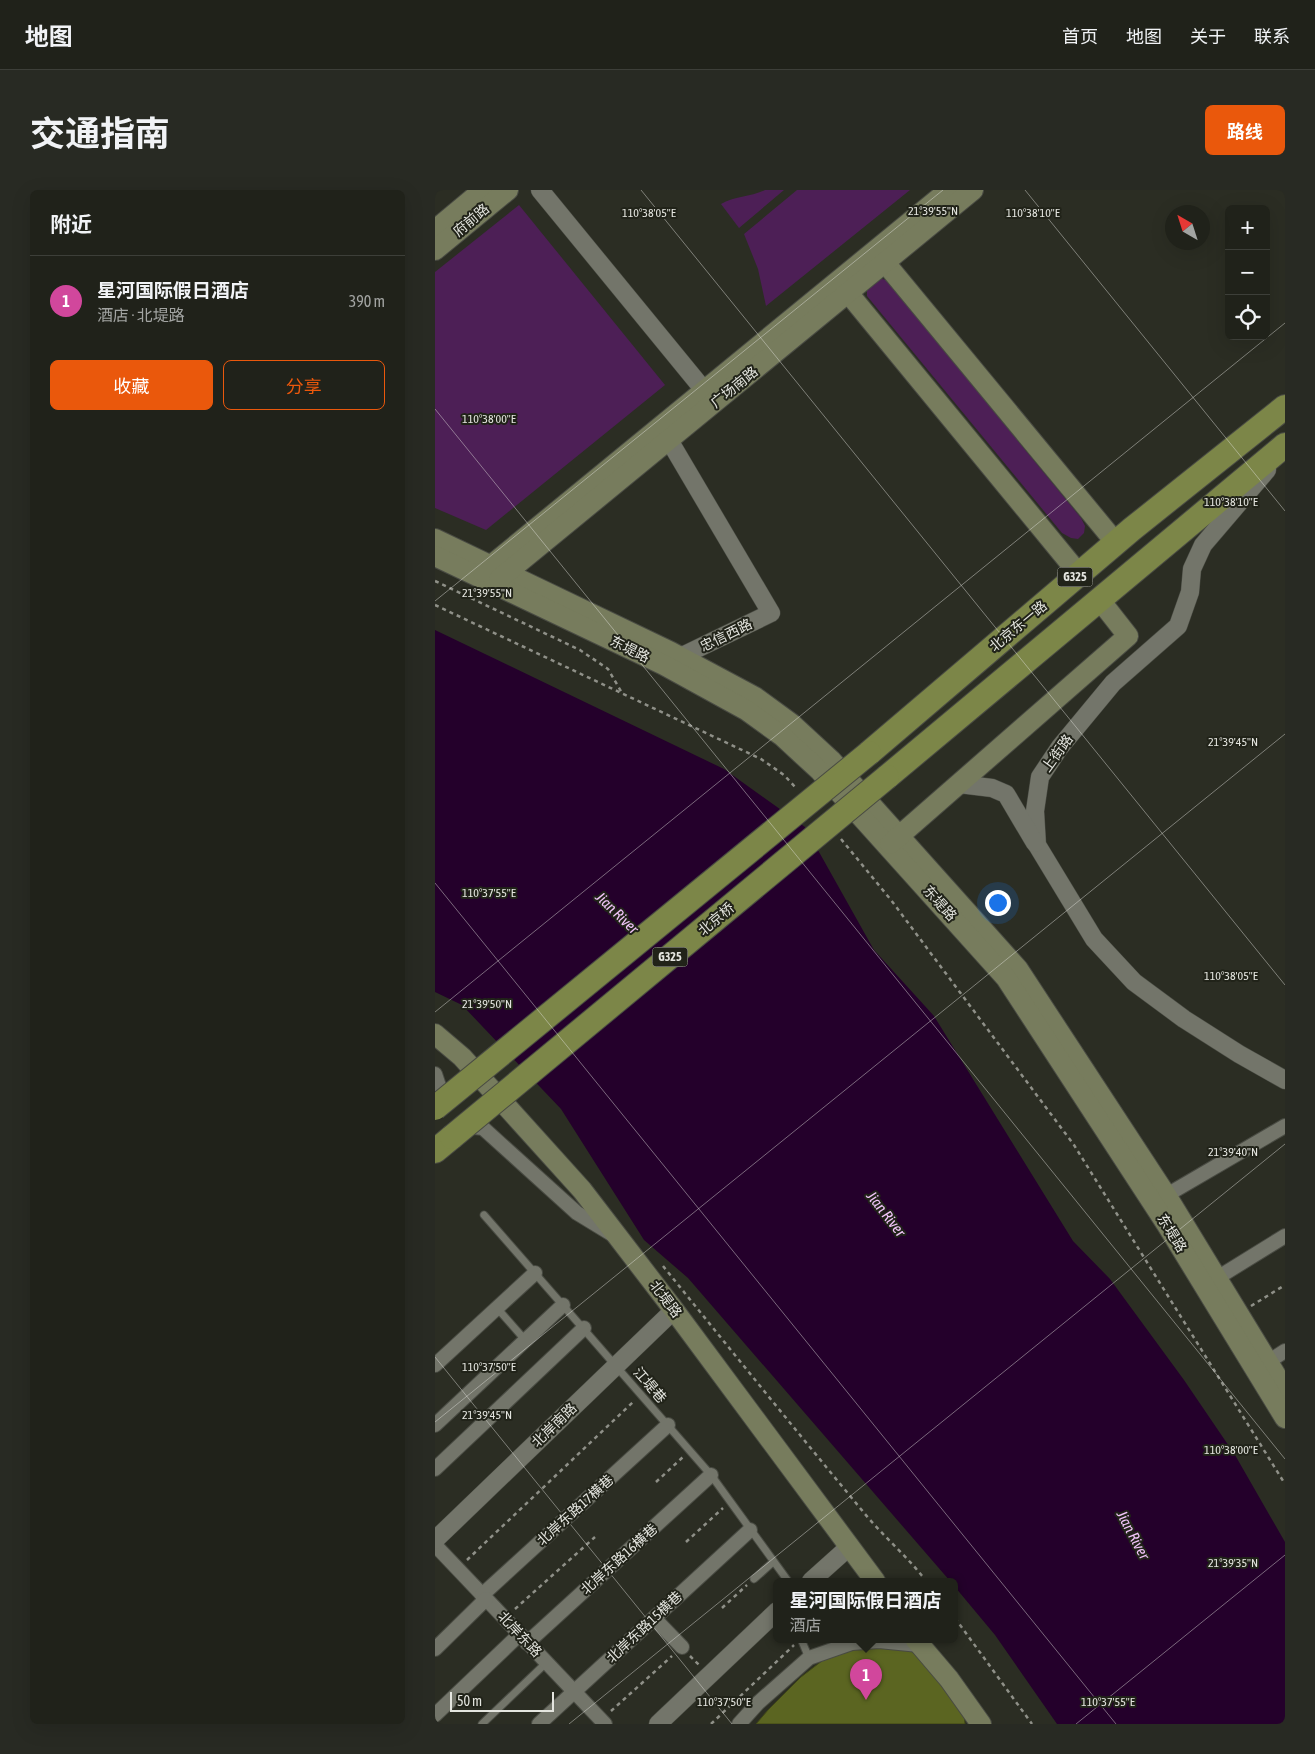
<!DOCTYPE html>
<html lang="zh">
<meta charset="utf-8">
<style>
:root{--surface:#20221a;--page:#282a23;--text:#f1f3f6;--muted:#a2a4a2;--line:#3d3f39;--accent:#ea580c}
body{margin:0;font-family:"Asap Condensed","Noto Sans SC",sans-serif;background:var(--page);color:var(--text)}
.controls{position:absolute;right:15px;top:15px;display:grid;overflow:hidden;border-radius:8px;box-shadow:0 5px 20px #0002}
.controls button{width:45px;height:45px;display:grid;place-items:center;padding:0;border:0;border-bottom:1px solid var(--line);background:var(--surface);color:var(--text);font:25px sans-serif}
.compass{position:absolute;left:730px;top:15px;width:45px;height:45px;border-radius:50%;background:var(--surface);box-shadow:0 5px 20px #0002;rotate:321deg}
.scale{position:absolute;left:15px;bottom:12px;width:104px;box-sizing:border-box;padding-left:5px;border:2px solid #e4e5df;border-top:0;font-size:14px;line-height:18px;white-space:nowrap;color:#e4e5df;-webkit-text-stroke:4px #212319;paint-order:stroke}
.you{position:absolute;left:562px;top:712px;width:18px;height:18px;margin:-12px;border:4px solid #fff;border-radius:50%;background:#1a73e8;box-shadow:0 0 0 8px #1a73e833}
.badge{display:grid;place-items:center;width:32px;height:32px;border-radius:50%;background:var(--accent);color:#fff;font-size:16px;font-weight:700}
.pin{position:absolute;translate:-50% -41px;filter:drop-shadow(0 1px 2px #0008)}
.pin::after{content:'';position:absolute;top:26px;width:18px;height:15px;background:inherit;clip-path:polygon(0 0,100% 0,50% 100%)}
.popup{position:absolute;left:338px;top:1388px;width:185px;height:65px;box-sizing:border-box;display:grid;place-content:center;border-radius:8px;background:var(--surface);filter:drop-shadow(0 1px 4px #0005);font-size:16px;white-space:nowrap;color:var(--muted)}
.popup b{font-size:19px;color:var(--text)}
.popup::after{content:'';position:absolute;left:50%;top:100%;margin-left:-10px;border:10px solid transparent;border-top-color:var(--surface)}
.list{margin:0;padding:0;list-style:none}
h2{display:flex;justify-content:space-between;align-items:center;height:65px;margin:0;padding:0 20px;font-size:21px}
h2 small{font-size:16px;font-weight:400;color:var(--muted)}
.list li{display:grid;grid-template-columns:32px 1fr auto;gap:15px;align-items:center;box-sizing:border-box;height:90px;padding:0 20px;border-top:1px solid var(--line)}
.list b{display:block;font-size:19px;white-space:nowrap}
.list p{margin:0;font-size:16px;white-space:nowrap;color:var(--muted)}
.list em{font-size:16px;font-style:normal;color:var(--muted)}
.actions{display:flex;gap:10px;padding:15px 20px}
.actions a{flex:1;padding:11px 0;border:1px solid var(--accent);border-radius:8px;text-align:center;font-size:18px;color:var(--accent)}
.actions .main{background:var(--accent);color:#fff}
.icon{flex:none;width:28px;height:28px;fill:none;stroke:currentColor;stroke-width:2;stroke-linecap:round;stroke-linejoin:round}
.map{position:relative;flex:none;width:850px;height:1534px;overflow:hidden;border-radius:8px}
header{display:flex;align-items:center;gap:30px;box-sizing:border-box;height:70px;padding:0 25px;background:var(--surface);border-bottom:1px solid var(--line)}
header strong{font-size:24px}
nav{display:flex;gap:28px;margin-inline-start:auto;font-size:18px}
.intro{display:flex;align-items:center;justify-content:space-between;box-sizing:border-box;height:120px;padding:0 30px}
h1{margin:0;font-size:35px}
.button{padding:12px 22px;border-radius:8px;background:var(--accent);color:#fff;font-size:18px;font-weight:700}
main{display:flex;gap:30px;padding:0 30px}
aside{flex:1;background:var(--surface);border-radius:8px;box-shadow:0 5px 20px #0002}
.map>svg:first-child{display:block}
</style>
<header>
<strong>地图</strong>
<nav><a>首页</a><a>地图</a><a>关于</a><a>联系</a></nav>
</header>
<div class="intro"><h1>交通指南</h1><a class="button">路线</a></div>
<main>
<aside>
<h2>附近<small></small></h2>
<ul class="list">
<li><span class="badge" style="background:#d1479c">1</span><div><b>星河国际假日酒店</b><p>酒店 · 北堤路</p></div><em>390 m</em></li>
</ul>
<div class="actions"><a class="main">收藏</a><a>分享</a></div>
</aside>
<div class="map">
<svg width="850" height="1534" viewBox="0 0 850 1534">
<rect width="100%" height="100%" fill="#2b2d23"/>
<!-- green -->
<g fill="#4d1f56">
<path d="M330 0H349L304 38 286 14C299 6 316 7 330 0Z"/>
<polygon points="362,0 475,0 331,116 323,79 309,44"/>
<polygon points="84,15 230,195 51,340 0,318 0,82"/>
<polygon points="444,88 451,90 646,328 650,336 649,343 643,349 636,348 627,343 432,106 432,99"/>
</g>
<!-- water -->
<polygon fill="#24002b" points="0,440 289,579 370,637 439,760 499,826 638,1051 675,1089 749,1190 800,1265 850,1352 850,1534 622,1534 560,1445 520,1397 520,1391 515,1391 253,1088 209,1050 126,919 27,815 0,802"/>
<!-- building -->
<polygon fill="#5b6521" stroke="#404717" points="427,1457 489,1461 498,1468 525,1502 528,1511 530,1534 321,1534 333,1520 366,1487 392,1467"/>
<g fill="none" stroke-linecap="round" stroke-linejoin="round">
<!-- service casing -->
<g stroke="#494b43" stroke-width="9">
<g id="service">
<polyline points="49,1025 276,1285 353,1391"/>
<polyline points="62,1118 91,1151"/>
<polyline points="319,1389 338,1372"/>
<polyline points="366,1449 374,1468"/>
<polyline points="47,1534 111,1473"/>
</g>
</g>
<!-- minor casing -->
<g stroke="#494b43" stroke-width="16">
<g id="minor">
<polyline points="0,884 9,911"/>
<polyline points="30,936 48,938 142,1023 178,1045"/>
<polyline points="725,1009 850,936"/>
<polyline points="774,1093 850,1046"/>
<polyline points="833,1172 850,1161"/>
<polyline points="0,1175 100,1083"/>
<polyline points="0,1235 128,1115"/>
<polyline points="0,1279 149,1138"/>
<polyline points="0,1355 170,1534"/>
<polyline points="47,1405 233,1235"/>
<polyline points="219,1428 247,1457"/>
<polyline points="92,1453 276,1285"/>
<polyline points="0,1459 51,1409"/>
<polyline points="0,1525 85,1444"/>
<polyline points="104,1534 315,1340"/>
<polyline points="304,1534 323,1513 374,1468 417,1453 444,1451 484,1455"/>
</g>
</g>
<!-- tertiary casing -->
<g stroke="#494b43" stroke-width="19">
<g id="tertiary">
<polyline points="105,0 277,210"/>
<polyline points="234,250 336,423 245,467"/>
<polyline points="832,280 768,355 757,379 755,402 743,436 678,493 625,557 605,587 600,621 602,655 659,749 699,792 749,829 804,864 850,890"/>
<polyline points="524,594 557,598 571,604 600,653"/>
<polyline points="0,1350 239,1120"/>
<polyline points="376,1391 415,1356"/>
<polyline points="223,1534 342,1421"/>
</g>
</g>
<!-- secondary casing -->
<g stroke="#494b43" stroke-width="22">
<g id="secondary">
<polyline points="0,40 48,0"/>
<polyline points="0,60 73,0"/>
<polyline points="442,63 681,353"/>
<polyline points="405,93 644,384"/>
<polyline points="0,349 236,462 320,507 357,534 396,570 583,779 731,1005 850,1200"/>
<polyline points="0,366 229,475 311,520 347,546 385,581 571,788 732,1035 850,1228"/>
<polyline points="48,382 514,0"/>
<polyline points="64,389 538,0"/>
<polyline points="455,654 693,446 664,409"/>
<polyline points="0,844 27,867 147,1000 239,1120 440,1391"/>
<polyline points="480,1449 514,1489 546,1534"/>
</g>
</g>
<!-- trunk casing -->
<g stroke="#494b43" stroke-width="26">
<g id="trunk">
<polyline points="434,563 697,339 850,217"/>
<polyline points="452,587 850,255"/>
<polyline points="0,961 17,947"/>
</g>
</g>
<!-- path -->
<g stroke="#8f9088" stroke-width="2.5" stroke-dasharray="4 4" stroke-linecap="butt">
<polyline points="0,391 145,460 173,479 187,503"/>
<polyline points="0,415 326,569 349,585 361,598"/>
<polyline points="406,649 456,710 639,955 850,1294"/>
<path d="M228 1076C295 1159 362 1242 430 1324 449 1347 473 1367 491 1391"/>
<polyline points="816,1116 850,1095"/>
<polyline points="221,1292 248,1267"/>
<polyline points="251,1352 288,1318"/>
<polyline points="32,1370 198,1212"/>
<polyline points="287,1418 312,1395"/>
<polyline points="80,1419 160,1347"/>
<polyline points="520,1428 597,1534"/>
<polyline points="255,1466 264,1475"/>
<polyline points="176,1521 237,1466"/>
<polyline points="276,1534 359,1455"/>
</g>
<!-- service -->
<use href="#service" stroke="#73756a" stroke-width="7"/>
<!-- minor -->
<use href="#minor" stroke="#73756a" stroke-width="14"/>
<!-- tertiary -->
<use href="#tertiary" stroke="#73756a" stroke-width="18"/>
<!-- secondary -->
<use href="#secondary" stroke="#777c5d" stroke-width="20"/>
<!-- trunk -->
<use href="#trunk" stroke="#7c8648" stroke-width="24"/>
<!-- trunk-bridge casing -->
<g stroke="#494b43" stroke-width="26" stroke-linecap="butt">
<g id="trunk-bridge">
<polyline points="0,918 434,563"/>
<polyline points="17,947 452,587"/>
</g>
</g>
<!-- trunk-bridge -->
<use href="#trunk-bridge" stroke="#7c8648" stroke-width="24"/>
</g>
<!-- ticks -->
<path fill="none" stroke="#e4e5df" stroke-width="1" stroke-opacity="0.45" d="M0 0H1M206 0 850 795M590 0 850 321M0 219 850 1269M0 411 508 0M0 693 681 1534M0 822 850 133M0 1167 297 1534M0 1232 850 544M134 1534 850 954M641 1534 850 1365"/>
<g text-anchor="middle" stroke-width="4" stroke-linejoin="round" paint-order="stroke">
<!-- shield labels -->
<g fill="#212319" stroke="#aaaba4" stroke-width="1">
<rect x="622.5" y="377.5" width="35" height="19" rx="4"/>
<rect x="217.5" y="757.5" width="35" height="19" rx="4"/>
</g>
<g font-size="12" font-weight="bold" fill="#e4e5df">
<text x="640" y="391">G325</text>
<text x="235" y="771">G325</text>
</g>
<!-- street labels -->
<g font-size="14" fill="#e4e5df" stroke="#212319">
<text transform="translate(36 30) rotate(-40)" y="5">府前路</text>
<text transform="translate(299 197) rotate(-39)" y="5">广场南路</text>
<text transform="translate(583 436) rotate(-40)" y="5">北京东一路</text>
<text transform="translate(291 445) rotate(-26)" y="5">忠信西路</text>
<text transform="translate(195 459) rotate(26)" y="5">东堤路</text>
<text transform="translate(622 563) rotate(-54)" y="5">上街路</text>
<text transform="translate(505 713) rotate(48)" y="5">东堤路</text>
<text transform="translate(281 729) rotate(-40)" y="5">北京桥</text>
<text transform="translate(737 1043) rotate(58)" y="5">东堤路</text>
<text transform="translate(231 1109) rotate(53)" y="5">北堤路</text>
<text transform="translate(215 1195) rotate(49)" y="5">江堤巷</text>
<text transform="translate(119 1235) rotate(-44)" y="5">北岸南路</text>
<text transform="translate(140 1320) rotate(-42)" y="5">北岸东路17横巷</text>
<text transform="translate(184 1369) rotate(-42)" y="5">北岸东路16横巷</text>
<text transform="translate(209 1437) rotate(-43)" y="5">北岸东路15横巷</text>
<text transform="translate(85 1444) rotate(47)" y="5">北岸东路</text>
</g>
<!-- water labels -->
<g font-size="15" font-style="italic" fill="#f2c5fa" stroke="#212319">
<text transform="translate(182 723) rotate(44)" y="5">Jian River</text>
<text transform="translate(451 1024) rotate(52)" y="5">Jian River</text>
<text transform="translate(698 1345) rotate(62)" y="5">Jian River</text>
</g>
</g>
<g font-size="12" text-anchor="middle" fill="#e4e5df" stroke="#212319" stroke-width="4" stroke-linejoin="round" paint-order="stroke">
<text x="498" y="25">21°39'55"N</text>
<text x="214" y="27">110°38'05"E</text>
<text x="598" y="27">110°38'10"E</text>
<text x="54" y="233">110°38'00"E</text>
<text x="796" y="316">110°38'10"E</text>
<text x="52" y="407">21°39'55"N</text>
<text x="798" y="556">21°39'45"N</text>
<text x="54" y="707">110°37'55"E</text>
<text x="796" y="790">110°38'05"E</text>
<text x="52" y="818">21°39'50"N</text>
<text x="798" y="966">21°39'40"N</text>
<text x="54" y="1181">110°37'50"E</text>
<text x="52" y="1229">21°39'45"N</text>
<text x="796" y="1264">110°38'00"E</text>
<text x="798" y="1377">21°39'35"N</text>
<text x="289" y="1516">110°37'50"E</text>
<text x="673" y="1516">110°37'55"E</text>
</g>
</svg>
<div class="controls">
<button>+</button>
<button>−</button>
<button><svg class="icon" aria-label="locate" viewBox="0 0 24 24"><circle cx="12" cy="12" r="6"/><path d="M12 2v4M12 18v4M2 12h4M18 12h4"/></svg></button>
</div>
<svg class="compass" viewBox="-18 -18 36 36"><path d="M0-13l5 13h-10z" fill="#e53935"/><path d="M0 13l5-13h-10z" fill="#a2a4a2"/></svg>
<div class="scale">50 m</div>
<div class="you"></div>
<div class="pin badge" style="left:431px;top:1510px;background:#d1479c">1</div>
<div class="popup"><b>星河国际假日酒店</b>酒店</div>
</div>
</main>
